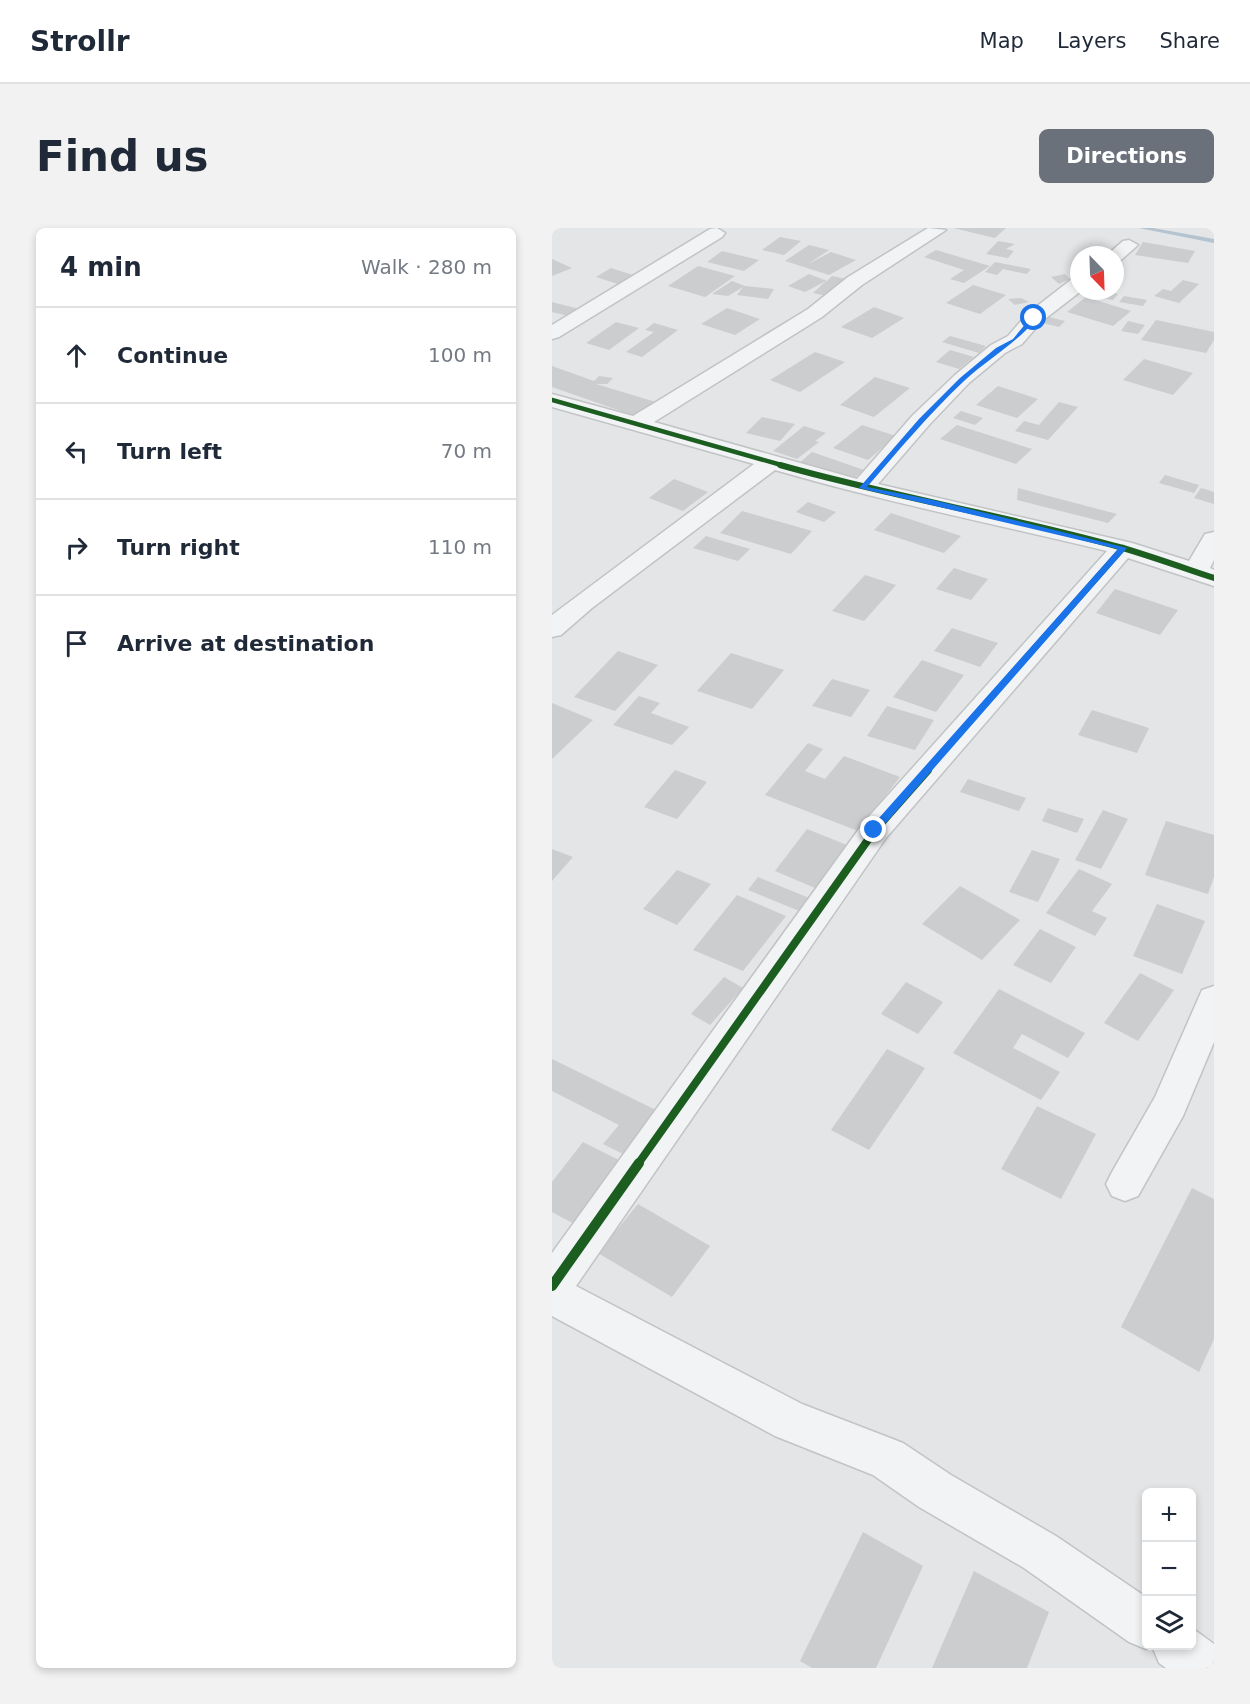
<!DOCTYPE html>
<meta charset="utf-8">
<style>
:root{--surface:#fff;--page:#f2f2f3;--text:#1f2937;--muted:#747a83;--line:#e0e1e3;--accent:#6b717a}
body{margin:0;font-family:"DejaVu Sans",sans-serif;background:var(--page);color:var(--text)}
.controls{position:absolute;right:18px;bottom:18px;display:grid;overflow:hidden;border-radius:9px;box-shadow:0 3px 9px #0003}
.controls button{width:54px;height:54px;display:grid;place-items:center;padding:0;border:0;border-bottom:2px solid var(--line);background:var(--surface);color:var(--text);font:30px sans-serif}
.compass{position:absolute;left:518px;top:18px;width:54px;height:54px;border-radius:50%;background:var(--surface);box-shadow:0 3px 9px #0003;rotate:157deg}
.stop{position:absolute;width:18px;height:18px;margin:-14px;border:4px solid #1a73e8;border-radius:50%;background:#fff}
.stop.end{background:#1a73e8;border-color:#fff;box-shadow:0 2px 6px #0008}
.list{margin:0;padding:0;list-style:none}
h2{display:flex;justify-content:space-between;align-items:center;height:78px;margin:0;padding:0 24px;font-size:26px}
h2 small{font-size:20px;font-weight:400;color:var(--muted)}
.list li{display:grid;grid-template-columns:39px 1fr auto;gap:18px;align-items:center;box-sizing:border-box;height:96px;padding:0 24px;border-top:2px solid var(--line)}
.list b{display:block;font-size:22px;white-space:nowrap}
.list em{font-size:20px;font-style:normal;color:var(--muted)}
.icon{flex:none;width:33px;height:33px;fill:none;stroke:currentColor;stroke-width:2;stroke-linecap:round;stroke-linejoin:round}
.map{position:relative;flex:none;width:662px;height:1440px;overflow:hidden;border-radius:9px}
header{display:flex;align-items:center;gap:36px;box-sizing:border-box;height:84px;padding:0 30px;background:var(--surface);border-bottom:2px solid var(--line)}
header strong{font-size:28px}
nav{display:flex;gap:33px;margin-inline-start:auto;font-size:21px}
.intro{display:flex;align-items:center;justify-content:space-between;box-sizing:border-box;height:144px;padding:0 36px}
h1{margin:0;font-size:42px}
.button{padding:15px 27px;border-radius:9px;background:var(--accent);color:#fff;font-size:21px;font-weight:700}
main{display:flex;gap:36px;padding:0 36px}
aside{flex:1;background:var(--surface);border-radius:9px;box-shadow:0 3px 9px #0003}
.map>svg:first-child{display:block}
</style>
<header>
<strong>Strollr</strong>
<nav><a>Map</a><a>Layers</a><a>Share</a></nav>
</header>
<div class="intro"><h1>Find us</h1><a class="button">Directions</a></div>
<main>
<aside>
<h2>4 min<small>Walk · 280 m</small></h2>
<ul class="list">
<li><svg class="icon" aria-label="ahead" viewBox="0 0 24 24"><path d="M12 20V5M6 11l6-6 6 6"/></svg><div><b>Continue</b></div><em>100 m</em></li>
<li><svg class="icon" aria-label="left" viewBox="0 0 24 24"><path d="M17 20v-9H6M10 6l-5 5 5 5"/></svg><div><b>Turn left</b></div><em>70 m</em></li>
<li><svg class="icon" aria-label="right" viewBox="0 0 24 24"><path d="M7 20v-9h11M14 6l5 5-5 5"/></svg><div><b>Turn right</b></div><em>110 m</em></li>
<li><svg class="icon" aria-label="arrive" viewBox="0 0 24 24"><path d="M6 21V4h12l-3 4 3 4H6"/></svg><div><b>Arrive at destination</b></div></li>
</ul>
</aside>
<div class="map">
<svg width="662" height="1440" viewBox="0 0 662 1440">
<rect width="100%" height="100%" fill="#e3e5e7"/>
<g fill="none" stroke-linecap="round" stroke-linejoin="round">
<!-- stream -->
<polygon fill="#b3c3d0" fill-rule="evenodd" points="587,0 601,0 662,11 662,15"/>
</g>
<!-- building -->
<g fill="#cbcdcf">
<polygon points="401,0 454,0 443,10"/>
<polygon points="228,9 249,13 232,27 210,22"/>
<polygon points="446,13 463,16 454,21 462,23 456,30 434,26"/>
<polygon points="591,14 643,23 636,35 583,27"/>
<polygon points="257,17 277,22 256,36 279,24 304,32 277,47 233,33"/>
<polygon points="384,22 438,38 412,55 398,51 412,42 372,29"/>
<polygon points="170,23 207,32 192,43 155,34"/>
<polygon points="0,31 20,40 0,48"/>
<polygon points="443,34 479,41 475,46 451,41 445,47 433,44"/>
<polygon points="146,38 183,48 153,69 116,58"/>
<polygon points="59,40 84,48 69,57 44,49"/>
<polygon points="257,46 275,53 280,48 299,52 280,69 261,65 274,53 253,64 236,58"/>
<polygon points="513,46 518,51 507,56 499,49"/>
<polygon points="631,52 647,56 627,75 602,68 611,61 619,63"/>
<polygon points="180,53 193,58 222,61 216,71 185,67 191,59 176,68 160,66"/>
<polygon points="421,57 454,67 428,86 394,75"/>
<polygon points="539,63 553,63 566,66 561,72 536,67"/>
<polygon points="572,68 595,72 591,78 567,74"/>
<polygon points="534,69 579,83 561,98 515,84"/>
<polygon points="469,70 477,74 463,77 456,71"/>
<polygon points="0,74 27,81 16,88 0,84"/>
<polygon points="322,79 352,90 320,110 289,99"/>
<polygon points="175,80 208,91 183,107 149,96"/>
<polygon points="497,89 513,93 507,99 491,95"/>
<polygon points="604,92 662,104 662,112 654,125 589,112"/>
<polygon points="576,93 593,97 586,106 569,103"/>
<polygon points="64,94 87,100 57,122 34,115"/>
<polygon points="102,95 126,102 90,129 74,124 102,104 93,102"/>
<polygon points="398,108 434,118 427,125 390,114"/>
<polygon points="398,122 422,129 407,141 384,134"/>
<polygon points="263,124 293,134 248,164 218,152"/>
<polygon points="592,131 641,145 621,167 571,152"/>
<polygon points="0,138 42,153 47,148 61,150 55,156 44,156 107,175 86,189 0,159"/>
<polygon points="323,149 358,160 322,189 288,177"/>
<polygon points="446,158 486,171 465,190 424,177"/>
<polygon points="507,174 526,179 496,212 463,203 472,193 487,197"/>
<polygon points="409,183 431,190 423,197 401,190"/>
<polygon points="210,189 243,196 228,213 194,205"/>
<polygon points="310,197 344,208 316,232 281,220"/>
<polygon points="405,197 480,221 464,236 388,211"/>
<polygon points="252,198 274,205 263,213 267,214 245,231 221,223"/>
<polygon points="260,224 312,242 299,253 247,235"/>
<polygon points="613,247 647,257 642,265 607,255"/>
<polygon points="122,251 156,264 131,283 97,270"/>
<polygon points="466,260 565,286 556,295 465,272"/>
<polygon points="649,260 662,264 662,276 642,270"/>
<polygon points="256,274 284,284 272,294 244,284"/>
<polygon points="190,283 260,303 239,326 168,305"/>
<polygon points="339,285 409,308 392,325 322,302"/>
<polygon points="154,308 198,321 186,333 141,320"/>
<polygon points="402,340 436,351 419,372 384,361"/>
<polygon points="313,347 344,357 312,393 280,383"/>
<polygon points="563,361 626,382 608,407 544,385"/>
<polygon points="400,400 446,415 428,439 382,423"/>
<polygon points="66,423 106,437 63,483 22,469"/>
<polygon points="179,425 232,442 200,481 145,463"/>
<polygon points="370,432 412,447 384,484 341,469"/>
<polygon points="280,451 318,462 299,489 260,478"/>
<polygon points="87,468 108,475 99,485 137,499 120,517 61,497"/>
<polygon points="0,475 41,492 0,531"/>
<polygon points="335,478 382,492 363,522 315,508"/>
<polygon points="540,482 597,500 585,525 526,507"/>
<polygon points="256,515 271,521 253,543 273,551 292,528 348,549 306,603 213,567"/>
<polygon points="123,542 155,554 125,591 92,579"/>
<polygon points="416,551 474,570 467,583 408,564"/>
<polygon points="496,580 532,591 525,605 490,593"/>
<polygon points="551,582 576,591 549,641 523,632"/>
<polygon points="614,593 662,607 662,649 656,666 593,647"/>
<polygon points="255,601 295,617 263,660 223,643"/>
<polygon points="0,621 21,629 0,653"/>
<polygon points="480,622 508,631 486,674 457,664"/>
<polygon points="527,641 560,656 540,683 555,690 543,708 494,685"/>
<polygon points="125,642 159,656 125,697 91,681"/>
<polygon points="206,649 262,672 252,685 196,662"/>
<polygon points="408,658 468,692 430,732 370,696"/>
<polygon points="185,667 234,688 191,743 141,722"/>
<polygon points="605,676 653,693 630,746 581,728"/>
<polygon points="488,701 524,719 499,755 461,737"/>
<polygon points="588,745 622,762 586,813 552,795"/>
<polygon points="172,749 191,760 158,797 139,786"/>
<polygon points="354,754 391,774 366,806 329,786"/>
<polygon points="447,761 533,805 516,830 470,806 461,820 508,844 489,872 401,825"/>
<polygon points="335,821 373,840 317,922 279,902"/>
<polygon points="0,831 108,884 75,928 51,916 67,897 0,863"/>
<polygon points="485,878 544,906 509,971 449,941"/>
<polygon points="31,914 75,936 28,999 0,984 0,954"/>
<polygon points="640,960 662,971 662,1111 647,1144 569,1099"/>
<polygon points="86,976 158,1018 120,1069 46,1025"/>
<polygon points="311,1304 371,1338 324,1440 260,1440 248,1433"/>
<polygon points="422,1343 497,1384 475,1440 380,1440"/>
</g>
<g fill="none" stroke-linecap="round" stroke-linejoin="round">
<!-- street casing -->
<g stroke="#c1c3c5" stroke-width="3">
<g id="street">
<polygon points="165,0 173,5 170,9 7,109 0,111 0,97 158,1"/>
<path d="M376 0 394 2 310 57 270 89 102 194 305 251 361 187 403 147 439 117 456 108 475 86 520 51 527 49 529 63 489 94 470 116 453 125 417 155 377 197 326 256 580 315 637 333 653 306 662 304V332L658 340 662 342V358L576 330 334 610 24 1058 250 1176 351 1215 399 1247 504 1308 594 1369V1418H640V1400L662 1416V1440H614L607 1435 600 1418 594 1421 577 1414 472 1340 367 1279 321 1247 223 1208 0 1088V1025L312 594 555 323C444 296 332 274 223 242L40 380 9 407 0 409V387L202 236 0 179V166L81 188 256 81 296 49Z"/>
<polygon points="577,12 586,17 569,32 563,33 563,27 555,27 571,13"/>
<polygon points="662,758 662,814 631,888 586,968 573,973 560,968 554,956 560,944 603,869 650,762"/>
</g>
</g>
<!-- street -->
<use href="#street" fill="#f2f3f4" fill-rule="evenodd"/>
<!-- cycleway-far3 casing -->
<g stroke="#f1f3f6" stroke-width="7">
<polyline id="cycleway-far3" points="0,172 233,238"/>
</g>
<!-- cycleway-far2 casing -->
<g stroke="#f1f3f6" stroke-width="9">
<g id="cycleway-far2">
<path d="M228 237C341 269 457 288 571 320 601 329 632 340 662 350"/>
<polyline points="374,543 571,320"/>
</g>
</g>
<!-- cycleway-far1 casing -->
<g stroke="#f1f3f6" stroke-width="11">
<polyline id="cycleway-far1" points="86,936 323,602 376,542"/>
</g>
<!-- cycleway casing -->
<g stroke="#f1f3f6" stroke-width="14">
<polyline id="cycleway" points="0,1058 87,935"/>
</g>
<!-- cycleway-far3 -->
<use href="#cycleway-far3" stroke="#1b5e20" stroke-width="4.5"/>
<!-- cycleway-far2 -->
<use href="#cycleway-far2" stroke="#1b5e20" stroke-width="6"/>
<!-- cycleway-far1 -->
<use href="#cycleway-far1" stroke="#1b5e20" stroke-width="8"/>
<!-- cycleway -->
<use href="#cycleway" stroke="#1b5e20" stroke-width="10"/>
</g>
<!-- route -->
<path fill="#1a73e8" d="M480 88 485 90C464 116 437 130 412 153 377 186 346 223 315 259L381 272 575 320 326 604H319V599L566 321 307 260 367 191 408 150 444 120 461 111Z"/>
</svg>
<div class="controls">
<button>+</button>
<button>−</button>
<button><svg class="icon" aria-label="layers" viewBox="0 0 24 24"><path d="M12 4l9 5-9 5-9-5zM3 14l9 5 9-5"/></svg></button>
</div>
<svg class="compass" viewBox="-18 -18 36 36"><path d="M0-13l5 13h-10z" fill="#e53935"/><path d="M0 13l5-13h-10z" fill="#747a83"/></svg>
<div class="stop" style="left:482px;top:90px"></div>
<div class="stop end" style="left:322px;top:602px"></div>
</div>
</main>
